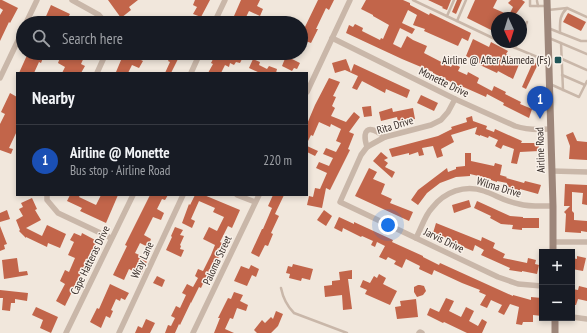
<!DOCTYPE html>
<meta charset="utf-8">
<style>
:root{--surface:#171b24;--page:#20242c;--text:#f1f3f6;--muted:#9ea1a6;--line:#363941;--accent:#92abae}
body{margin:0;font-family:"PT Sans Narrow",sans-serif;background:var(--page);color:var(--text)}
.controls{position:absolute;right:12px;bottom:12px;display:grid;overflow:hidden;border-radius:0px;box-shadow:0 2px 6px #0003}
.controls button{width:36px;height:36px;display:grid;place-items:center;padding:0;border:0;border-bottom:1px solid var(--line);background:var(--surface);color:var(--text);font:20px sans-serif}
.compass{position:absolute;left:491px;top:12px;width:36px;height:36px;border-radius:50%;background:var(--surface);box-shadow:0 2px 6px #0003;rotate:176deg}
.you{position:absolute;left:388px;top:225px;width:14px;height:14px;margin:-10px;border:3px solid #fff;border-radius:50%;background:#1a73e8;box-shadow:0 0 0 6px #1a73e833}
.badge{display:grid;place-items:center;width:26px;height:26px;border-radius:50%;background:var(--accent);color:#fff;font-size:13px;font-weight:700}
.pin{position:absolute;translate:-50% -33px;filter:drop-shadow(0 1px 2px #0008)}
.pin::after{content:'';position:absolute;top:21px;width:14px;height:12px;background:inherit;clip-path:polygon(0 0,100% 0,50% 100%)}
.list{margin:0;padding:0;list-style:none}
h2{display:flex;justify-content:space-between;align-items:center;height:52px;margin:0;padding:0 16px;font-size:17px}
h2 small{font-size:13px;font-weight:400;color:var(--muted)}
.list li{display:grid;grid-template-columns:26px 1fr auto;gap:12px;align-items:center;box-sizing:border-box;height:72px;padding:0 16px;border-top:1px solid var(--line)}
.list b{display:block;font-size:15px;white-space:nowrap}
.list p{margin:0;font-size:13px;white-space:nowrap;color:var(--muted)}
.list em{font-size:13px;font-style:normal;color:var(--muted)}
.icon{flex:none;width:22px;height:22px;fill:none;stroke:currentColor;stroke-width:2;stroke-linecap:round;stroke-linejoin:round}
.map{position:relative;flex:none;width:587px;height:333px;overflow:hidden}
.search{position:absolute;background:var(--surface);box-shadow:0 2px 6px #0003;left:16px;top:16px;width:292px;height:44px;display:flex;align-items:center;gap:10px;box-sizing:border-box;padding:0 14px;border-radius:22px;color:var(--muted);font-size:15px}
.panel{position:absolute;background:var(--surface);box-shadow:0 2px 6px #0003;left:16px;top:72px;width:292px;height:124px;border-radius:0px}
.map>svg:first-child{display:block}
</style>
<div class="map">
<svg width="587" height="333" viewBox="0 0 587 333">
<rect width="100%" height="100%" fill="#f1e7dc"/>
<!-- building -->
<g fill="#c2654a">
<polygon points="0,0 2,0 18,8 10,23 9,22 0,41 0,15 3,10 0,8"/>
<polygon points="108,0 138,0 129,7 131,10 121,18"/>
<polygon points="195,0 210,0 201,17 193,14 197,7 193,5"/>
<polygon points="241,0 260,0 257,6 263,9 260,16 249,11 243,23 232,23 235,17 234,16"/>
<polygon points="318,0 334,0 329,10 326,8 316,29 318,29 311,43 303,40 307,33 303,31"/>
<polygon points="366,0 403,0 410,3 410,5 429,15 430,13 471,33 468,41 462,38 458,46 424,31 425,29 413,25 417,15 408,10 402,23 415,29 412,34 400,28 393,44 401,48 407,36 413,40 427,46 424,53 451,67 453,63 460,67 458,71 467,75 468,72 479,78 477,83 492,91 494,86 506,92 505,94 521,102 520,104 532,109 529,118 503,105 504,103 487,94 486,97 459,85 459,86 433,73 433,72 402,59 346,33 349,25 353,27 355,24 363,28 362,31 380,40 381,38 383,39 389,25 373,16 373,15 361,9"/>
<polygon points="428,0 451,0 447,10 442,8 443,7"/>
<polygon points="457,0 462,0 456,14 452,12"/>
<polygon points="475,0 497,0 493,8 509,15 513,7 508,3 511,0 522,0 525,2 515,15 522,18 497,18 497,33 467,18"/>
<polygon points="51,5 70,14 65,23 58,23 53,21 52,23 43,23"/>
<polygon points="568,13 586,22 581,31 563,22"/>
<polygon points="473,39 489,47 491,42 508,51 506,54 520,62 513,79 498,71 497,73 480,65 481,64 466,56"/>
<polygon points="28,53 45,53 41,63 39,62 34,73 19,73"/>
<polygon points="76,53 86,53 81,64 85,66 81,73 62,73 65,67 58,63 61,55 73,60"/>
<polygon points="124,53 127,53 143,61 139,68 132,65 128,73 119,73 116,72"/>
<polygon points="171,53 185,53 182,59 179,57 171,73 165,73 170,62 168,61 172,53"/>
<polygon points="216,53 245,53 240,63 236,62 234,65 230,63 229,67 225,65 221,73 208,73 213,64 211,63"/>
<polygon points="286,56 300,63 297,69 294,68 292,71 282,66"/>
<polygon points="253,59 260,62 259,65 267,69 269,66 277,69 276,73 260,73 249,68"/>
<polygon points="346,59 351,72 354,64 410,90 407,98 386,89 385,93 362,81 357,90 352,88 358,76 345,70 335,73 332,63"/>
<polygon points="533,62 538,64 526,89 522,87"/>
<polygon points="329,78 340,82 333,96 336,97 332,106 335,108 331,116 346,122 354,112 360,117 349,132 354,134 348,149 350,150 330,190 326,188 322,208 307,205 309,196 313,197 315,188 320,189 327,173 316,168 319,162 329,166 333,158 323,154 326,148 336,152 341,143 336,141 341,129 331,124 330,127 319,122 313,136 311,135 307,143 307,124 315,105"/>
<polygon points="10,93 17,97 17,131 9,148 13,149 11,154 0,150 0,124 5,114 1,112"/>
<polygon points="421,95 438,103 434,111 417,103"/>
<polygon points="371,106 372,116 364,117 362,107"/>
<polygon points="392,108 393,112 413,108 415,119 398,122 397,117 381,121 379,112"/>
<polygon points="472,116 473,121 487,126 486,129 494,132 495,129 522,141 521,143 539,143 539,151 520,152 517,164 511,163 514,149 503,145 501,149 495,146 498,140 489,136 488,138 480,135 480,136 475,134 477,127 451,135 454,142 441,149 443,156 437,158 433,146 422,148 424,155 419,156 418,152 409,155 409,153 392,157 389,149 438,136 452,129 451,127 467,122 466,118"/>
<polygon points="573,132 577,141 587,142 587,160 569,159 570,146 566,135"/>
<polygon points="307,146 318,151 315,156 307,152"/>
<polygon points="381,152 388,158 384,160 388,163 385,167 395,172 392,178 373,161"/>
<polygon points="465,153 471,153 471,161 494,166 495,163 502,165 500,175 507,177 506,178 524,183 525,181 541,185 538,194 520,189 520,191 506,187 507,183 497,181 497,182 491,180 491,179 470,174 470,176 456,177 440,183 427,193 418,205 411,200 418,190 447,168 448,172 456,169 456,167 465,166"/>
<polygon points="369,168 377,172 373,179 385,184 381,194 392,199 390,203 413,212 409,221 355,196"/>
<polygon points="565,184 587,185 587,205 582,204 583,193 572,192 572,211 574,213 574,220 587,221 587,232 581,231 581,233 565,232 566,214 564,212 570,206 564,206"/>
<polygon points="70,195 80,195 79,197 96,205 101,195 118,195 106,223 80,211 82,208 67,201"/>
<polygon points="150,195 168,195 165,200 162,199 157,209 164,213 161,220 153,217 144,235 151,239 148,247 140,243 135,253 148,259 141,275 129,269 124,280 113,275 127,246 125,245"/>
<polygon points="195,195 204,195 240,210 232,228 228,226 220,242 228,246 226,250 223,248 215,265 216,266 213,273 209,271 201,288 199,287 191,303 191,302 180,325 179,324 175,333 165,333 168,325 171,326 175,318 171,316 176,306 180,308 186,295 182,293 187,284 193,287 198,278 195,276 198,269 203,271 211,255 215,245 203,239 209,227 217,231 224,217 213,212 215,208 199,201 191,219 195,221 192,228 182,223 189,204 190,205"/>
<polygon points="273,195 284,195 275,214 279,216 271,233 273,234 268,246 265,245 259,257 251,253 262,229 263,229 272,208 268,206"/>
<polygon points="32,198 37,209 35,210 41,220 26,228 42,236 47,225 66,234 60,248 48,243 47,247 26,237 26,238 19,231 20,230 16,220 23,216 19,209 23,207 21,203"/>
<polygon points="469,200 471,207 454,213 452,205"/>
<polygon points="477,201 510,216 523,217 523,218 539,218 539,228 522,228 522,230 512,229 513,225 501,224 490,218 491,216 474,208"/>
<polygon points="7,210 10,219 0,222 0,213"/>
<polygon points="324,210 332,216 326,226 317,220"/>
<polygon points="339,217 354,224 354,222 393,240 392,242 423,256 423,257 439,265 440,263 513,296 513,295 531,300 531,297 542,298 542,316 533,315 533,322 523,322 522,325 516,324 519,307 510,304 504,315 498,312 502,305 491,300 487,308 480,305 486,295 479,292 480,290 462,283 434,270 432,275 419,269 420,266 406,259 402,268 394,264 396,261 388,257 386,260 379,257 385,246 377,242 375,247 371,245 373,241 362,236 361,237 343,228 342,232 334,228"/>
<polygon points="436,223 481,241 482,237 495,243 493,248 505,254 503,258 527,263 528,258 536,260 535,264 539,265 537,274 522,271 522,272 509,270 510,268 481,255 484,250 475,245 473,251 461,246 461,245 447,238 433,233"/>
<polygon points="0,226 7,244 4,245 5,249 0,251"/>
<polygon points="175,227 183,230 180,235 184,236 180,245 181,246 180,249 184,250 181,257 166,250 172,237 171,236"/>
<polygon points="74,233 81,236 82,233 97,241 65,306 56,301 65,284 60,281 65,270 69,272 75,258 68,255 74,242 70,240"/>
<polygon points="577,256 586,258 583,271 572,269 572,258 577,259"/>
<polygon points="17,258 19,272 27,271 28,275 4,279 2,260"/>
<polygon points="293,264 313,269 310,280 302,278 301,281 289,278 290,274 286,273 288,266 292,267"/>
<polygon points="251,265 259,269 256,277 252,275 247,286 234,281 241,266 249,269"/>
<polygon points="352,270 352,279 348,279 352,309 343,310 342,295 325,297 324,286 332,285 332,281 340,280 339,272"/>
<polygon points="379,274 386,278 383,284 397,291 390,305 365,294 367,290 360,287 363,280 370,283 374,276 377,278"/>
<polygon points="157,276 165,280 162,287 153,283"/>
<polygon points="110,284 129,293 125,300 121,298 120,301 116,299 111,310 113,311 110,318 106,316 101,328 90,322 97,308 99,309"/>
<polygon points="418,285 420,285 424,286 426,291 423,295 417,297 414,292 414,287"/>
<polygon points="579,286 587,288 587,301 578,299 576,305 572,305 572,289 578,290"/>
<polygon points="0,290 28,293 27,301 15,299 15,303 11,303 10,311 2,310 3,298 0,298"/>
<polygon points="234,292 243,295 240,301 248,305 246,311 237,308 233,319 230,318 225,329 234,333 214,333 220,318 218,318 228,298 231,299"/>
<polygon points="446,298 454,301 449,311 461,317 466,307 474,311 469,321 478,326 482,319 487,322 482,333 467,333 444,322 443,323 427,315 430,308 439,312"/>
<polygon points="416,299 418,317 397,319 395,307 401,306 400,301"/>
<polygon points="36,307 58,317 51,333 40,328 43,320 32,315"/>
<polygon points="276,311 283,314 278,326 271,333 257,333 254,330 262,320 265,323 271,317 273,319"/>
<polygon points="146,319 155,323 150,333 135,333 138,326 142,328"/>
</g>
<g fill="none" stroke-linecap="round" stroke-linejoin="round">
<!-- lane -->
<g stroke="#c9b7a9" stroke-width="2.5">
<polyline points="413,0 497,40"/>
<polyline points="530,0 530,6 546,6"/>
<polyline points="537,1 538,6"/>
<polyline points="548,10 567,8 587,17"/>
<polyline points="447,16 454,0"/>
<polyline points="457,21 466,0"/>
<polyline points="548,28 581,41 587,41"/>
<path d="M560 33C560 22 559 16 567 8"/>
<polyline points="521,35 527,22"/>
<polyline points="549,38 587,54"/>
<polyline points="501,42 547,61"/>
<polyline points="561,43 563,90"/>
<polyline points="515,48 518,42"/>
<polyline points="562,59 587,70"/>
<polyline points="562,75 585,85"/>
<polyline points="550,84 579,97 587,81"/>
<path d="M281 288C283 298 287 306 294 313L347 333"/>
</g>
<!-- street -->
<g stroke="#c9b7a9" stroke-width="5.5">
<polyline points="72,0 99,15 106,23"/>
<polyline points="26,23 37,0"/>
<polyline points="214,23 225,0"/>
<path d="M332 38 455 99 515 126C527 130 538 130 550 129"/>
<polyline points="97,73 106,53"/>
<polyline points="191,73 200,53"/>
<polyline points="0,78 23,30"/>
<polyline points="307,92 350,0"/>
<polyline points="455,99 448,112 441,120 431,125 385,137 374,143 367,147 361,155 340,202 498,277 518,284 542,286"/>
<path d="M367 147C365 141 362 127 373 130 378 131 381 135 385 137"/>
<polyline points="552,171 587,172"/>
<polyline points="47,195 47,200 58,213 111,238"/>
<polyline points="237,195 255,202"/>
<path d="M416 238C421 229 425 215 432 208 444 192 465 184 484 191 496 195 506 202 519 204 530 207 542 206 553 206"/>
<polyline points="553,242 587,242"/>
<polyline points="572,317 587,319"/>
<polyline points="66,333 133,195"/>
<polyline points="119,333 183,195"/>
<polyline points="193,333 259,195"/>
<polyline points="419,333 420,332 422,333"/>
</g>
<!-- secondary -->
<g stroke="#9d867a" stroke-width="7">
<polyline points="547,0 553,206 553,252"/>
<polyline points="555,333 555,318"/>
</g>
</g>
<!-- markers -->
<rect fill="#1f5456" stroke="#f9f1e9" stroke-width="1.5" x="554" y="56" width="8" height="8" rx="2"/>
<g text-anchor="middle" stroke-width="3" stroke-linejoin="round" paint-order="stroke">
<!-- poi labels -->
<g font-size="11" fill="#362c28" stroke="#f9f1e9" text-anchor="end">
<text x="550" y="64">Airline @ After Alameda (Fs)</text>
</g>
<!-- street labels -->
<g font-size="11" fill="#362c28" stroke="#f9f1e9">
<text transform="translate(444 82) rotate(26)" y="4">Monette Drive</text>
<text transform="translate(395 125) rotate(-17)" y="4">Rita Drive</text>
<text transform="translate(540 150) rotate(-92)" y="4">Airline Road</text>
<text transform="translate(499 187) rotate(17)" y="4">Wilma Drive</text>
<text transform="translate(444 240) rotate(26)" y="4">Jarvis Drive</text>
<text transform="translate(90 260) rotate(-64)" y="4">Cape Hatteras Drive</text>
<text transform="translate(142 260) rotate(-65)" y="4">Wray Lane</text>
<text transform="translate(217 260) rotate(-65)" y="4">Paloma Street</text>
</g>
</g>
</svg>
<div class="controls">
<button>+</button>
<button>−</button>
</div>
<svg class="compass" viewBox="-18 -18 36 36"><path d="M0-13l5 13h-10z" fill="#e53935"/><path d="M0 13l5-13h-10z" fill="#9ea1a6"/></svg>
<div class="you"></div>
<div class="pin badge" style="left:540px;top:119px;background:#1a4fb4">1</div>
<div class="search"><svg class="icon" aria-label="search" viewBox="0 0 24 24"><circle cx="10" cy="10" r="6"/><path d="M15 15l6 6"/></svg>Search here</div>
<section class="panel">
<h2>Nearby<small></small></h2>
<ul class="list">
<li><span class="badge" style="background:#1a4fb4">1</span><div><b>Airline @ Monette</b><p>Bus stop · Airline Road</p></div><em>220 m</em></li>
</ul>
</section>
</div>
